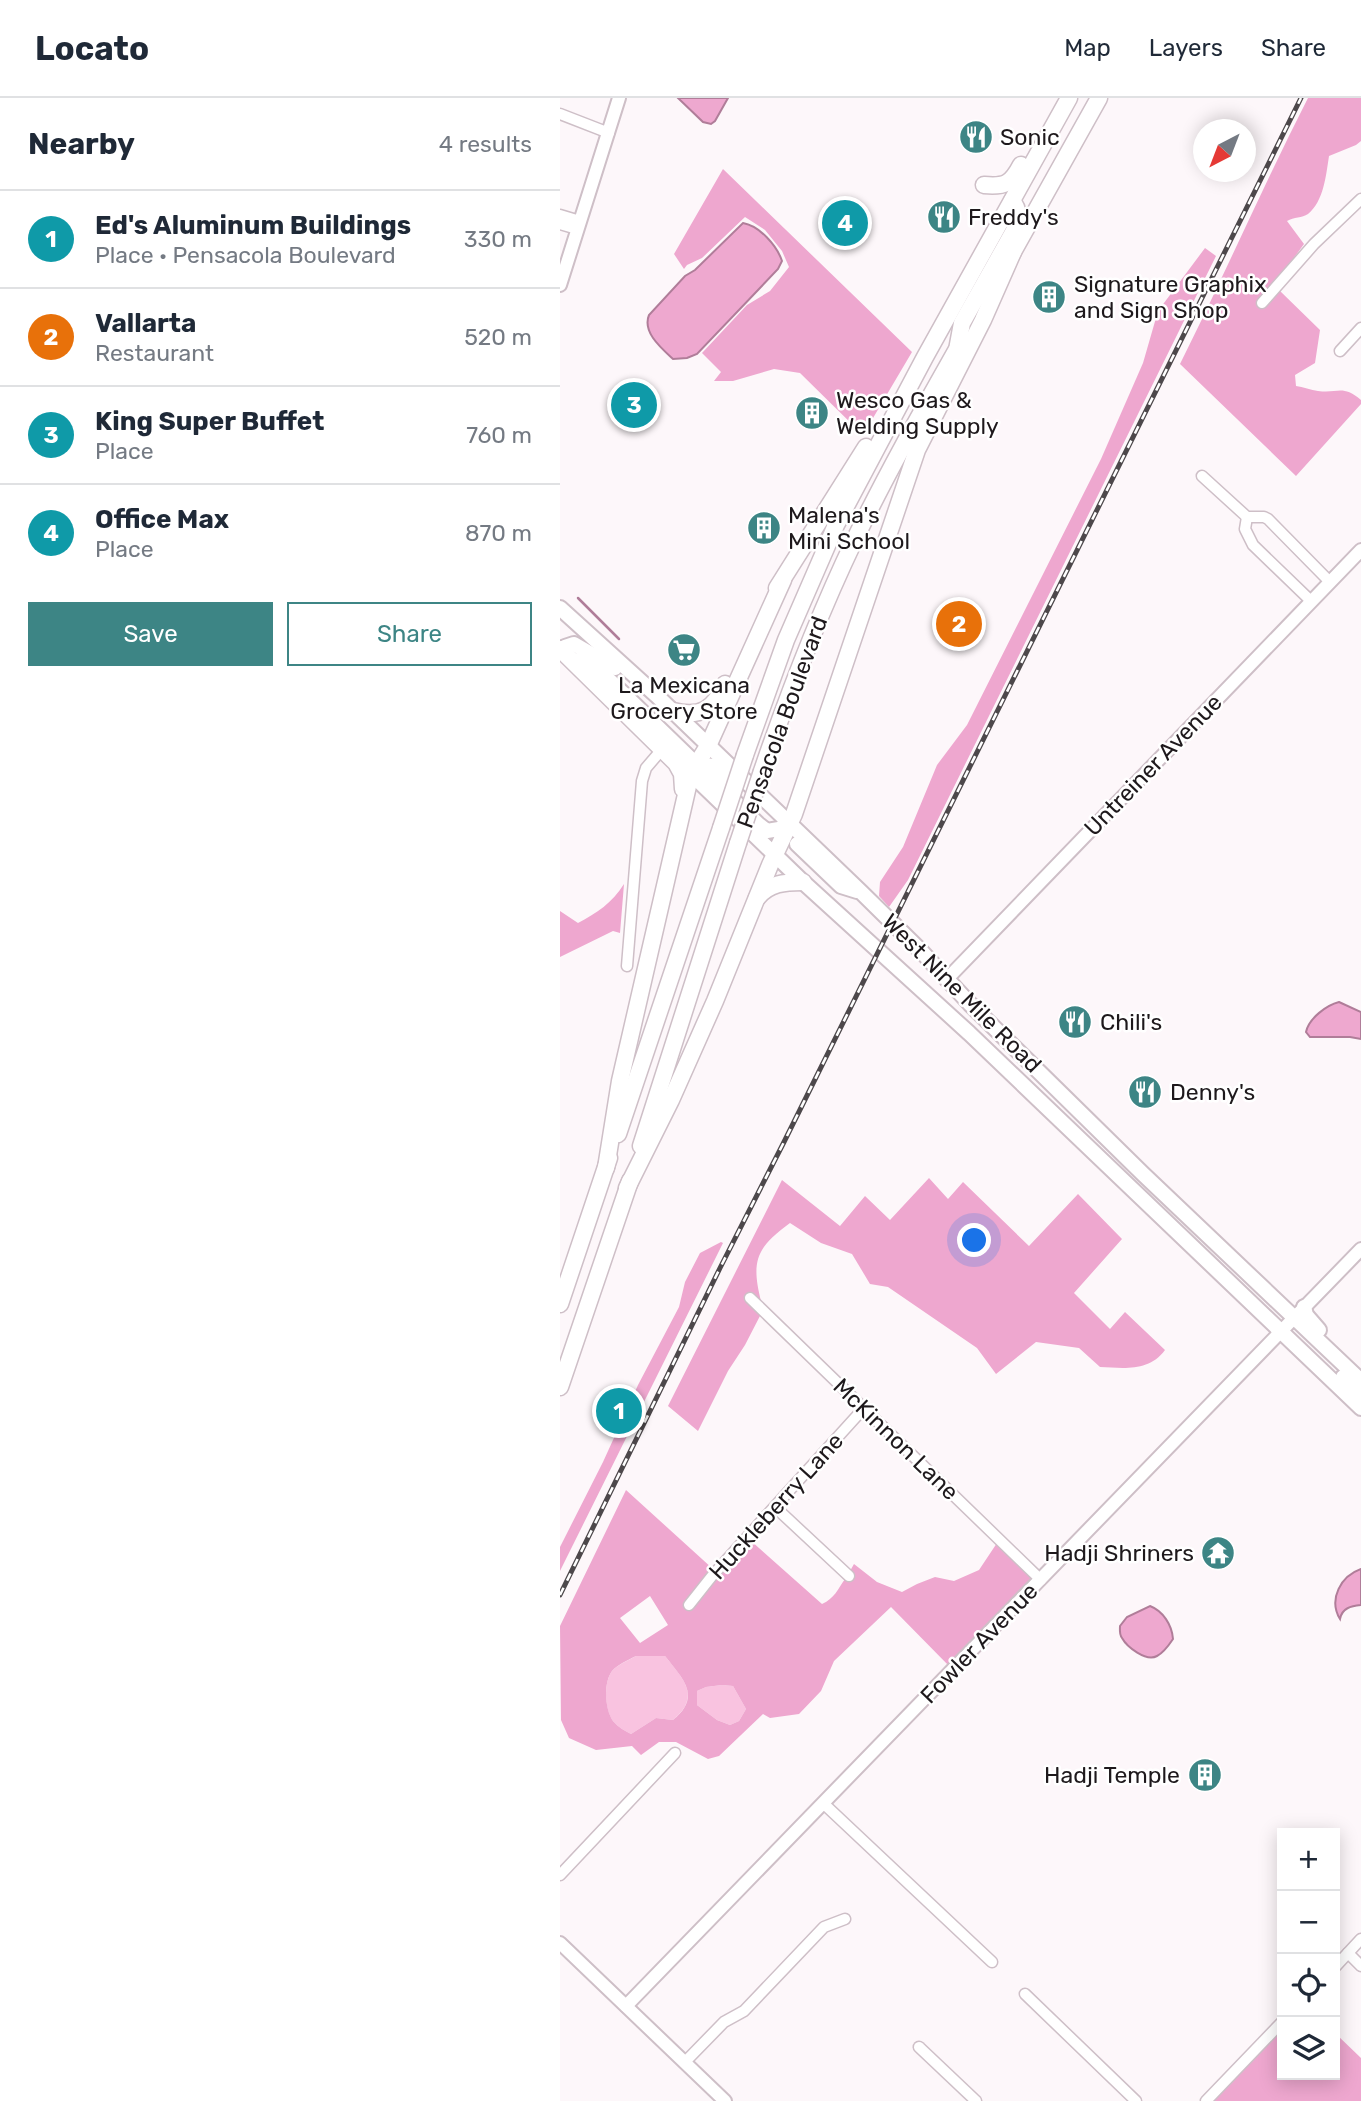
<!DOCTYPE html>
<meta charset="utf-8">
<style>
:root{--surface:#fff;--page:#f6f6f7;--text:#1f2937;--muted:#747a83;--line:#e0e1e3;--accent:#3d8585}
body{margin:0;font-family:Rubik,sans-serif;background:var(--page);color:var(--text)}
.controls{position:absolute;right:21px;bottom:21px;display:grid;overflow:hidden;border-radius:0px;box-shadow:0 4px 18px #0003}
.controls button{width:63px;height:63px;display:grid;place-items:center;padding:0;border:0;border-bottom:2px solid var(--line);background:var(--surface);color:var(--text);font:35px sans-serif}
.compass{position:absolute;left:633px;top:21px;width:63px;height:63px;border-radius:50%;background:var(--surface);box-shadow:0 4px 18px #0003;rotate:222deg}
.you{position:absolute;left:415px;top:1143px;width:24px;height:24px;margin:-18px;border:5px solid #fff;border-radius:50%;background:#1a73e8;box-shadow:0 0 0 10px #1a73e833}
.badge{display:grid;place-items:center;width:46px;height:46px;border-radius:50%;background:var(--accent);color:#fff;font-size:23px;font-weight:700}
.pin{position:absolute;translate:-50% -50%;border:4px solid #fff;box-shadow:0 2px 7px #0006}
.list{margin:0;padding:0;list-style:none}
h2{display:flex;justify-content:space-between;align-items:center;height:91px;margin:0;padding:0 28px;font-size:30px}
h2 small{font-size:23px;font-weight:400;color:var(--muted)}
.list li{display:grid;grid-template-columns:46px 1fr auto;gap:21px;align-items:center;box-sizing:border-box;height:98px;padding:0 28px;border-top:2px solid var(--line)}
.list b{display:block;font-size:26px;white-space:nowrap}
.list p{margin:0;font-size:23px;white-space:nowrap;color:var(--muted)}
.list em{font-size:23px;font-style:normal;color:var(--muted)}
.actions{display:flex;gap:14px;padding:21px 28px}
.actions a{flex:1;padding:16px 0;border:2px solid var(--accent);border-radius:0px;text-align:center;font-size:24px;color:var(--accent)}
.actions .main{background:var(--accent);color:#fff}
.icon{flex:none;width:38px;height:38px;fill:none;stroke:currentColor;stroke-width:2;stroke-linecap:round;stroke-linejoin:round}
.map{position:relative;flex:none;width:801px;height:2003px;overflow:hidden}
header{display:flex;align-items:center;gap:42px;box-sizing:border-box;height:98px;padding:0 35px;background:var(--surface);border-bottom:2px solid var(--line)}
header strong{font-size:33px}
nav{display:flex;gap:38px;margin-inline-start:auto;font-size:24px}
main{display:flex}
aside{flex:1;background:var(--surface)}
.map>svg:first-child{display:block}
</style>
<header>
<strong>Locato</strong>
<nav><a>Map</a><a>Layers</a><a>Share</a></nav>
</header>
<main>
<aside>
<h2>Nearby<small>4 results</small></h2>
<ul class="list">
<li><span class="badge" style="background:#0f9aa8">1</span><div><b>Ed's Aluminum Buildings</b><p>Place · Pensacola Boulevard</p></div><em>330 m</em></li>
<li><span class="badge" style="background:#e8710a">2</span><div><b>Vallarta</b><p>Restaurant</p></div><em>520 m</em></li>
<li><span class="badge" style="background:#0f9aa8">3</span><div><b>King Super Buffet</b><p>Place</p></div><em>760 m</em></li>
<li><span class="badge" style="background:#0f9aa8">4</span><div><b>Office Max</b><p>Place</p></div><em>870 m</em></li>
</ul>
<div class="actions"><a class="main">Save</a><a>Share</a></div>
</aside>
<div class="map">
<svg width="801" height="2003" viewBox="0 0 801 2003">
<rect width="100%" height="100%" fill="#fdf7fa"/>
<!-- green -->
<g fill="#f9c3e0">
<path d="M76 1558H105C123 1581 142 1598 113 1622L96 1620 71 1636C65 1633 58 1629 53 1623 45 1612 43 1585 52 1573 57 1567 69 1562 76 1558Z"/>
<polygon points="162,1587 173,1588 186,1611 179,1623 170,1627 157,1622 137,1607 137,1593 146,1589"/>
</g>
<!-- forest -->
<g fill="#eea7cf" fill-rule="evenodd">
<path d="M748 0H801V43L796 47 769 58C766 77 764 103 748 116 742 120 734 119 727 123L744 146 723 175 696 206 702 211 719 192 760 232 755 265 735 277 736 288C743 289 751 292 758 293 778 296 782 286 801 302V306L736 378 620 266C664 178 703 88 748 0Z"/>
<polygon points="163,71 352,254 303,337 240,275 214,271 173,283 154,283 161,274 142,255 187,207 210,193 229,169 222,153 205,132 185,119 142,160 127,167 124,171 114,156"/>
<polygon points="645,150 656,158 348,782 329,809 319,798 320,784 343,749 377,667 407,627 541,361 583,265 598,213"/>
<path d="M64 786 60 835 53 833 0 859V813L18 825C37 815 52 805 64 786Z"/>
<path d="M369 1080 388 1101 403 1084 469 1148 518 1096 562 1141 514 1195 550 1231 565 1214 605 1252C589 1274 564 1270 540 1269L519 1250 476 1244 436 1276 417 1250 328 1189 310 1186 292 1156 261 1145 230 1125C196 1150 191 1163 201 1203L190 1194 184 1200 201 1216 185 1247 168 1273 138 1333 108 1308 222 1082 280 1128 305 1098 330 1122Z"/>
<polygon points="161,1144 163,1145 0,1473 0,1449 43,1364 78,1287 119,1209 125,1184 140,1155"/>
<path d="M66 1392 153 1471 123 1508 129 1513 190 1442 262 1506C275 1500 277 1492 285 1481L289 1484 294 1478 290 1473 294 1466 317 1484 342 1494 357 1486 375 1479 394 1483 419 1472 437 1445 475 1482 390 1569 331 1509 274 1563 261 1593 239 1616 210 1620 203 1616 159 1658 148 1661 116 1644H99L81 1657 72 1648 36 1652 9 1640 1 1622 0 1528ZM90 1498 108 1527 80 1545 60 1520ZM76 1558H105C123 1581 142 1598 113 1622L96 1620 71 1636C65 1633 58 1629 53 1623 45 1612 43 1585 52 1573 57 1567 68 1562 76 1558ZM162 1587 173 1588 186 1611 179 1623 170 1627 157 1622 137 1607V1593L146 1589Z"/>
<polygon points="722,1929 722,1977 775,1977 775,1935 801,1960 801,2003 652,2003"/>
</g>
<!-- water -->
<g fill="#eea8cf" stroke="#b07d99" stroke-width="2">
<polygon points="118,0 168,0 155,23 151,26 143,24"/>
<path d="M183 125C200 128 217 148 222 163L218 171 137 256 127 260 113 261C101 250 82 234 89 217L125 178 135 172Z"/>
<path d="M779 904 801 914V941L790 939H750L746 934C749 920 767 907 779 904Z"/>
<path d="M801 1471V1507C791 1508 782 1510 780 1521 768 1501 781 1478 801 1471Z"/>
<path d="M590 1508C603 1513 612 1527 613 1541 609 1547 603 1555 597 1558 586 1564 567 1549 562 1540 559 1536 560 1532 560 1528L567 1519Z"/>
</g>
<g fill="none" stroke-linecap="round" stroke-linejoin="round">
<!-- stream -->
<polyline stroke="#b07d99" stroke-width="2.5" points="18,500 59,541"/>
<!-- minor casing -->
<g stroke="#cebfc7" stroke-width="13">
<g id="minor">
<polyline points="0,16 49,35"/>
<polyline points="0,117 20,123"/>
<polyline points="0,126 17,131"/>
<polyline points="702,205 754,146 801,101"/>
<polyline points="780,253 801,230"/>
<polyline points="642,378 687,419 704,419 708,421 770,484"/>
<polyline points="687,419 685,431 693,447 751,503"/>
<polyline points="67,868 82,683 86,670 104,649"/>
<polyline points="190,1200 481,1482"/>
<polyline points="215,1409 289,1478"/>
<polyline points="129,1507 152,1478 304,1310"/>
<polyline points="263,1705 432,1864"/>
<polyline points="0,1777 115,1655"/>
<polyline points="788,1855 801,1868"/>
<polyline points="775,1869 801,1841"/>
<polyline points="465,1896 576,2003"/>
<polyline points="359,1949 416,2003"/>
<polyline points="125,1964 164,1924 184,1913 264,1829 285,1821"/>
<polyline points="646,2003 722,1924"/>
</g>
</g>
<!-- tertiary casing -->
<g stroke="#cebfc7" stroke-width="16">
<g id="tertiary">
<polyline points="386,882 801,452"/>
<polyline points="0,1845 165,2003"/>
<polyline points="66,1908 801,1151"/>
</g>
</g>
<!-- secondary casing -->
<g stroke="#cebfc7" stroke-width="16">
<polyline id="secondary" points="0,187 59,0"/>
</g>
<!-- primary casing -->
<g stroke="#cebfc7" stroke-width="18">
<g id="primary">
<polyline points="0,510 96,597 301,794 362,854 410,906 583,1076 801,1283"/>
<polyline points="5,549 14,546 55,570"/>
<polyline points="18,562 45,578 198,726 207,733 219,731 229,725"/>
<polyline points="124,669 243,784 409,935 801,1310"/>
<path d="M133 673C152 661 158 670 172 684"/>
<polyline points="237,746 281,788 297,793"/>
<polyline points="744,1209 746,1217 759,1232"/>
<polyline points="783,1279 801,1296"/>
</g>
</g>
<!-- trunk casing -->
<g stroke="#cebfc7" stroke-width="19">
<g id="trunk">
<path d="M424 87C445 89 451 86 461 67"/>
<polyline points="449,161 539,0"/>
<path d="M397 252 402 225 455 131C458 120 460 112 452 103"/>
<polyline points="217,490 306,349"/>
<polyline points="0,551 116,665 122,676 123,691"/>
<path d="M113 613C141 620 154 611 165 586"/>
<polyline points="185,657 226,542 276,427 365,259 509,0"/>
<path d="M202 673C229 594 259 516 295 441 326 377 361 315 396 253"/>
<path d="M197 800C209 785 225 784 243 784"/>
<polyline points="58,1036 161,730"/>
<polyline points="81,1048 178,745"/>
<polyline points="46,1070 60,983 131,675 148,648 223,482"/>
<polyline points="67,1090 111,1002 155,903 210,767 234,716 357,352 423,222 453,154"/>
<polyline points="0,1206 49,1060"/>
<polyline points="0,1289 70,1083"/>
</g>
</g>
<!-- minor -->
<use href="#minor" stroke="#fff" stroke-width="10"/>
<!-- tertiary -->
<use href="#tertiary" stroke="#fff" stroke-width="12"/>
<!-- secondary -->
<use href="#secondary" stroke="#fff" stroke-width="12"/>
<!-- primary -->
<use href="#primary" stroke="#fff" stroke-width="14"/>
<!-- trunk -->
<use href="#trunk" stroke="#fff" stroke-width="16"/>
<!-- rail casing -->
<g stroke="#4d484b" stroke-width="5">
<polyline id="rail" points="0,1497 160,1170 224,1044 741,0"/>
</g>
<!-- rail -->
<use href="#rail" stroke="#fff" stroke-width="2.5" stroke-dasharray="8" stroke-linecap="butt"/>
<!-- trunk-bridge casing -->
<g stroke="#cebfc7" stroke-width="19" stroke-linecap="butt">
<g id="trunk-bridge">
<polyline points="161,730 185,657"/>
<polyline points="178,745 202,673"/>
</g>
</g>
<!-- trunk-bridge -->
<use href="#trunk-bridge" stroke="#fff" stroke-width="16"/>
</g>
<!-- icons -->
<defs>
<g id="restaurant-disc" transform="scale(1.75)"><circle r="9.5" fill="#3d8585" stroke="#fff"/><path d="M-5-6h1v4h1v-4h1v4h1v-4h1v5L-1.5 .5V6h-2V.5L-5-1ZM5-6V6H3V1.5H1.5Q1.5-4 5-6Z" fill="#fff"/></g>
<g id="building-disc" transform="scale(1.75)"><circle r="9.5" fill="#3d8585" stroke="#fff"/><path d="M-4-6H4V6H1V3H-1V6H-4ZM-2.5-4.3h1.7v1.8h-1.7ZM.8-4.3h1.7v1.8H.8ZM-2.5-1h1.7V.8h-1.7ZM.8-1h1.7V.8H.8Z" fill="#fff"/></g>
<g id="supermarket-disc" transform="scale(1.75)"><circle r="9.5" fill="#3d8585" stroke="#fff"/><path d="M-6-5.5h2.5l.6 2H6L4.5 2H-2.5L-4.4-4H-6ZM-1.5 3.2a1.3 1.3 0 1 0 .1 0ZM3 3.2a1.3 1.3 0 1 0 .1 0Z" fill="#fff"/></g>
<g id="temple-disc" transform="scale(1.75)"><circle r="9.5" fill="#3d8585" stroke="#fff"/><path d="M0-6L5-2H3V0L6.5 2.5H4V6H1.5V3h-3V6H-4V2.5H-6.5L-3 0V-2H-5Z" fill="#fff"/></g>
</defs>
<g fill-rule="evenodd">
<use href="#restaurant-disc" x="416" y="39"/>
<use href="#restaurant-disc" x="384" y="119"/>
<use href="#building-disc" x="489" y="199"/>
<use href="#building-disc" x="252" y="315"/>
<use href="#building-disc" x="204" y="430"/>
<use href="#supermarket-disc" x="124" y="552"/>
<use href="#restaurant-disc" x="515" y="924"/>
<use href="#restaurant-disc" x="585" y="994"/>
<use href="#temple-disc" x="658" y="1455"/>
<use href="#building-disc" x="645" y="1677"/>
</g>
<g text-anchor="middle" stroke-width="5" stroke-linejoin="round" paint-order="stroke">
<!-- poi labels -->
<g font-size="23" fill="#1e191c" stroke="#fff" text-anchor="start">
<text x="440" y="47">Sonic</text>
<text x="408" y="127">Freddy's</text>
<text x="514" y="194">Signature Graphix<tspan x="514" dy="26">and Sign Shop</tspan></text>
<text x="276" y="310">Wesco Gas &amp;<tspan x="276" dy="26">Welding Supply</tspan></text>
<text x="228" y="425">Malena's<tspan x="228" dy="26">Mini School</tspan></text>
<text x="124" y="595" text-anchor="middle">La Mexicana<tspan x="124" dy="26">Grocery Store</tspan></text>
<text x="540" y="932">Chili's</text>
<text x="610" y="1002">Denny's</text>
<text x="634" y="1463" text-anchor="end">Hadji Shriners</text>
<text x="620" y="1685" text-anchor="end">Hadji Temple</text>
</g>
<!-- street labels -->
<g font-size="23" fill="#1e191c" stroke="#fff">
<text transform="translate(222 624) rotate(-70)" y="8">Pensacola Boulevard</text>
<text transform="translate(593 667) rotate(-46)" y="8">Untreiner Avenue</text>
<text transform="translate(402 895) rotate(45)" y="8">West Nine Mile Road</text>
<text transform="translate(336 1341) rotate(44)" y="8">McKinnon Lane</text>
<text transform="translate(216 1408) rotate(-48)" y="8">Huckleberry Lane</text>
<text transform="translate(419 1545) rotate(-46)" y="8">Fowler Avenue</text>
</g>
</g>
</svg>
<div class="controls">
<button>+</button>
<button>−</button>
<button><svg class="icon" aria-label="locate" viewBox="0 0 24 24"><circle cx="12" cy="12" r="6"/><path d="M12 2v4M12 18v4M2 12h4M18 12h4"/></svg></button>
<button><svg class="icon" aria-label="layers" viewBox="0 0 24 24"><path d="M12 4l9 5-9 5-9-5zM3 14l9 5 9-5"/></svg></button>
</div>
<svg class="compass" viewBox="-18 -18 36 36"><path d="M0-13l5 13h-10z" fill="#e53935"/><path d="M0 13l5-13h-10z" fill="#747a83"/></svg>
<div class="you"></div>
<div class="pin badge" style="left:59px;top:1313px;background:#0f9aa8">1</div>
<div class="pin badge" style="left:399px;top:526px;background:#e8710a">2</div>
<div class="pin badge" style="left:74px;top:307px;background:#0f9aa8">3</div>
<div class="pin badge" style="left:285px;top:125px;background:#0f9aa8">4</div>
</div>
</main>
